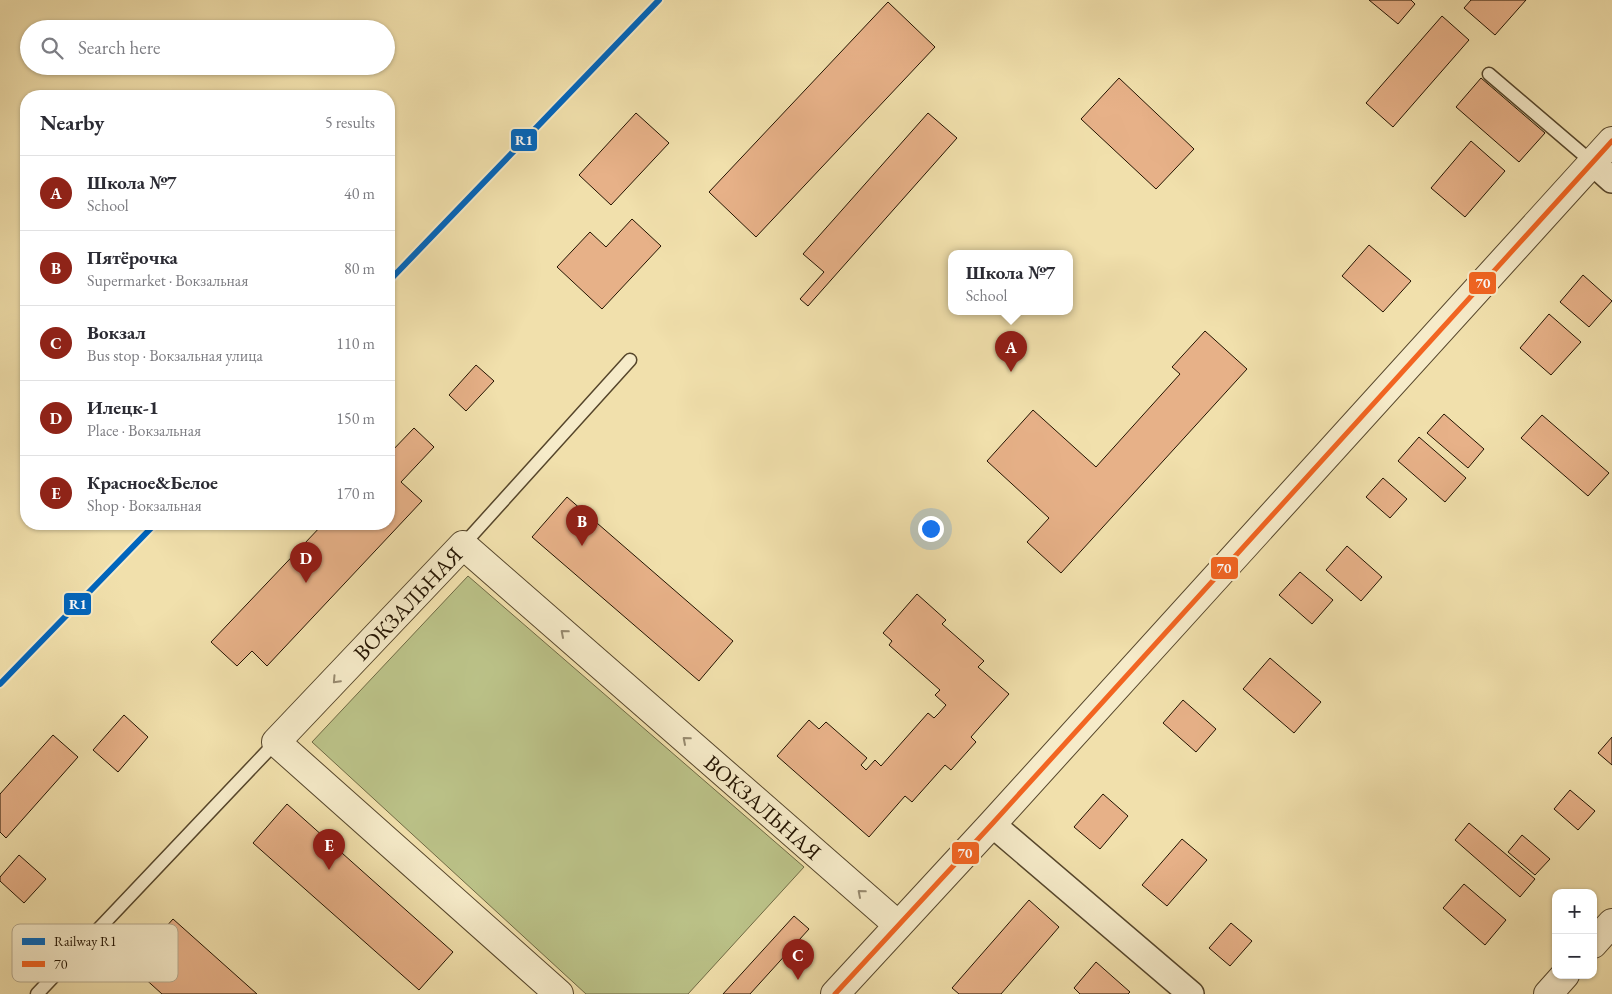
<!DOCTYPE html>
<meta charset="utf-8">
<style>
:root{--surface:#fff;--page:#f7f7f7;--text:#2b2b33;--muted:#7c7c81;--line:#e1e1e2;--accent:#8f2418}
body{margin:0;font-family:"EB Garamond",serif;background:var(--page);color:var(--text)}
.controls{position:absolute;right:15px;bottom:15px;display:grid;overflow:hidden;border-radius:10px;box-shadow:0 1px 4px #0004}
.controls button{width:45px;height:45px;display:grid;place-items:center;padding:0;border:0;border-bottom:1px solid var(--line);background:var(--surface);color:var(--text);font:25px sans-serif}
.you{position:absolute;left:930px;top:528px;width:18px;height:18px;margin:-12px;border:4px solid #fff;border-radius:50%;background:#1a73e8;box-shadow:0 0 0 8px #1a73e833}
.badge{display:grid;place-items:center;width:32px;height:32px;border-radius:50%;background:var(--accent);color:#fff;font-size:16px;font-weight:700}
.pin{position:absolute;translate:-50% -41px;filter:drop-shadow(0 1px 2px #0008)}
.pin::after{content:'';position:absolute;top:26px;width:18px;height:15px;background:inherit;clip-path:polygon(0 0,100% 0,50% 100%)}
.popup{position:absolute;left:948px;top:250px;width:125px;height:65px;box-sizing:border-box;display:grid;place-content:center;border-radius:10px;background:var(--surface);filter:drop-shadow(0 1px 4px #0005);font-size:16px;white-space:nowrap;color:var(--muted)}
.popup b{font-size:19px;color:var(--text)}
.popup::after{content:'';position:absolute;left:50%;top:100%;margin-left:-10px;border:10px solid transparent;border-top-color:var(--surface)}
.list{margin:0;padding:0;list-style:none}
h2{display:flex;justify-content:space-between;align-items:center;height:65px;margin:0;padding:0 20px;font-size:21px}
h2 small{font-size:16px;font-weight:400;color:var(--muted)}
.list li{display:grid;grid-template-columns:32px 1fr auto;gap:15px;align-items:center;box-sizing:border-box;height:75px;padding:0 20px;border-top:1px solid var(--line)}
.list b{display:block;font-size:19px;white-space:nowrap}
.list p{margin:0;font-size:16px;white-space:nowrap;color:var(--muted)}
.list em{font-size:16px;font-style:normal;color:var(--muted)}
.icon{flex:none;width:28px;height:28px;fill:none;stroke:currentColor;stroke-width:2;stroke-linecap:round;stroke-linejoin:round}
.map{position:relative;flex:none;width:1612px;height:994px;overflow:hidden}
.search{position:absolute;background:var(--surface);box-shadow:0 1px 4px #0004;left:20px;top:20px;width:375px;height:55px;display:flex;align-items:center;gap:12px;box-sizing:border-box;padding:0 18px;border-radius:28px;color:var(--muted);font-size:19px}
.panel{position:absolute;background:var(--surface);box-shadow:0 1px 4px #0004;left:20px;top:90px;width:375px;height:440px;border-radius:20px}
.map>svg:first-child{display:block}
</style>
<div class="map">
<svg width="1612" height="994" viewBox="0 0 1612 994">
<rect width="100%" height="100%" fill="#f1e0ac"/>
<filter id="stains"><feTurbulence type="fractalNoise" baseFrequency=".004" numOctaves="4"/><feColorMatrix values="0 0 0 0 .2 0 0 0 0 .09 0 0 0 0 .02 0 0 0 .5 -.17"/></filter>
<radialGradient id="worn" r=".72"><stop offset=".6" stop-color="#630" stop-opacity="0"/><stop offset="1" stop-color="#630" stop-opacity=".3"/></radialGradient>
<!-- green -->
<polygon fill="#bbc288" stroke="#6f6a44" points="468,576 804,867 688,994 586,994 312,742"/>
<!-- building -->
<g fill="#e7b188" stroke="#231300">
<polygon points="1369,0 1411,0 1415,4 1398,24"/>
<polygon points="1471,0 1526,0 1495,35 1464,8"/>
<polygon points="888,2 935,47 756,237 709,192"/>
<polygon points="1442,16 1469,40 1393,127 1366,103"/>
<polygon points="1119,78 1194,149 1156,189 1081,119"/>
<polygon points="1481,78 1545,133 1519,162 1456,107"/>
<polygon points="636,113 669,143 611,205 579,175"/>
<polygon points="928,113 957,138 808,306 800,299 824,272 803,254"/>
<polygon points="1471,141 1505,171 1465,217 1431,188"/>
<polygon points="632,219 661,246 602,309 557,267 590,232 606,247"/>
<polygon points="1369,245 1411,281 1383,312 1342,276"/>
<polygon points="1583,275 1612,301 1589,327 1560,302"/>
<polygon points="1549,314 1581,342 1551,375 1520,348"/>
<polygon points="1205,331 1247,369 1061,573 1027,542 1049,518 987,461 1033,410 1096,467 1180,374 1172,367"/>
<polygon points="476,365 494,381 466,411 449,395"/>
<polygon points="1444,414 1484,449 1468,468 1427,433"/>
<polygon points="1542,415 1609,473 1588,496 1521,438"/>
<polygon points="414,428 434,447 401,482 422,501 267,666 252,651 237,666 211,642 323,524 389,524 389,454"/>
<polygon points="1419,437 1466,478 1445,502 1398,461"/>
<polygon points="1383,478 1407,499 1390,518 1366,497"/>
<polygon points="567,497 733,641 699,681 532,537"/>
<polygon points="1347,546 1382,577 1361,601 1326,570"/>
<polygon points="1300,572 1333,600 1312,624 1279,595"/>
<polygon points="917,594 946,620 942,624 984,661 978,667 1009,694 971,737 976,742 951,770 945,765 912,802 905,796 869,837 777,756 809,720 819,729 826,722 867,758 861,765 866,770 875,760 881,766 928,713 934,718 939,713 946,705 935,695 940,690 889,645 892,641 883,633"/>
<polygon points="1270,658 1321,702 1294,733 1243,689"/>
<polygon points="1183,700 1216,729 1196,752 1163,723"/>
<polygon points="124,715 148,737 118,772 93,750"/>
<polygon points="53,735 78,757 6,838 0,832 0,794"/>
<polygon points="1612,737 1612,765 1598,753"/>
<polygon points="1570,790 1595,811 1578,830 1554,809"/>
<polygon points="1103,794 1128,816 1100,849 1074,827"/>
<polygon points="287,804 453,952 419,990 253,843"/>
<polygon points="1469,823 1535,879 1520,897 1455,840"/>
<polygon points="1522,835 1550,859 1535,875 1508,852"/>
<polygon points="1182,839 1207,860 1167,906 1142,885"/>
<polygon points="19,855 46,879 24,903 0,881 0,877"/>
<polygon points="1464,884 1506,920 1485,945 1443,908"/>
<polygon points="1029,900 1059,927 1001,994 959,994 952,988"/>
<polygon points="794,916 809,929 750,994 723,994"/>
<polygon points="173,919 257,994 162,994 131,966"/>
<polygon points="1231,923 1252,941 1230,966 1209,948"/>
<polygon points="1096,962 1130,992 1128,994 1080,994 1074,988"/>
</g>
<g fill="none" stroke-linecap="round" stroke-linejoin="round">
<!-- service casing -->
<g stroke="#56462b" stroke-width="15">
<g id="service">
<polyline points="1489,74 1592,162"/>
<polyline points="463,545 630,360"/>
<polyline points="37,994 276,742"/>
</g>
</g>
<!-- minor casing -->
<g stroke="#56462b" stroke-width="28">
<g id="minor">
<polyline points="1592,162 1612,180"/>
<polyline points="992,824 1191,994"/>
</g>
</g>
<!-- tertiary casing -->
<g stroke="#56462b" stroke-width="30">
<g id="tertiary">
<polyline points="1593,944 1612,923"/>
<path id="s1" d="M559 994 276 742 463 545 898 925"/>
<polyline points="835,994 992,824 1612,141"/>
<polyline points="1548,994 1565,975"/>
</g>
</g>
<!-- service -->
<use href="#service" stroke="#f6ebc9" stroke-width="12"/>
<!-- minor -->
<use href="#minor" stroke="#f6ebc9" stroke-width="25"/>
<!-- tertiary -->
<use href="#tertiary" stroke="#f6ebc9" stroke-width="28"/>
<!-- bus-1 casing -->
<g stroke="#f6ebc9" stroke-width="9">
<polyline id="bus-1" points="835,994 992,824 1612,141"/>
</g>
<!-- bus-1 -->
<use href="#bus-1" stroke="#f26522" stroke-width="5"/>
<!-- rail-1 casing -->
<g stroke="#f6ebc9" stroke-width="10">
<g id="rail-1">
<polyline points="389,281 659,0"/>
<polyline points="0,684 155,524"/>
</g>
</g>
<!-- rail-1 -->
<use href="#rail-1" stroke="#0065bd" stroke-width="6"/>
</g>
<!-- one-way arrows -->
<defs><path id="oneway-chevron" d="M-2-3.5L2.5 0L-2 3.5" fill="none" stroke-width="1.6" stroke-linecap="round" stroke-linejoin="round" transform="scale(1.25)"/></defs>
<g stroke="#978a6f">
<use href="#oneway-chevron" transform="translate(564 633) rotate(-139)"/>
<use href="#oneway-chevron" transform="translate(336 680) rotate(133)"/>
<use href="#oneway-chevron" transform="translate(686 740) rotate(-139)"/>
<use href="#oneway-chevron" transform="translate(861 893) rotate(-139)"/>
</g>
<g text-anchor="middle" stroke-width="5" stroke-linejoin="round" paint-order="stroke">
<!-- street labels -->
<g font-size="22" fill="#231300" stroke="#f6ebc9">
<text dy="8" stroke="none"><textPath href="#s1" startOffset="570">ВОКЗАЛЬНАЯ</textPath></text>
<text dy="8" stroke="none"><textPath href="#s1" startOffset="1049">ВОКЗАЛЬНАЯ</textPath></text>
</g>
</g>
<!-- legend -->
<rect x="12" y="924" width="166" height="58" rx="8" fill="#f6ebc9" stroke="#b7aa8d" stroke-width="1"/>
<rect x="22" y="938" width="23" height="7" fill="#0065bd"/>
<rect x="22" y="961" width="23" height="6" fill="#f26522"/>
<g font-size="14" fill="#231300">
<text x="54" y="946">Railway R1</text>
<text x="54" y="969">70</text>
</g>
<g stroke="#f6ebc9" stroke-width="2">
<rect x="510" y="128" width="28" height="24" rx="5" fill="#0065bd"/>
<rect x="1468" y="271" width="29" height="24" rx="5" fill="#f26522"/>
<rect x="1210" y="556" width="29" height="24" rx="5" fill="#f26522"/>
<rect x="63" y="592" width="29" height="24" rx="5" fill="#0065bd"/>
<rect x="951" y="841" width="29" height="24" rx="5" fill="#f26522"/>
</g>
<g font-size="14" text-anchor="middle" font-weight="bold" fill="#fff">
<text x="524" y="145">R1</text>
<text x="1483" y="288">70</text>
<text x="1224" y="573">70</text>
<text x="78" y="609">R1</text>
<text x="965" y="858">70</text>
</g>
<rect width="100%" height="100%" filter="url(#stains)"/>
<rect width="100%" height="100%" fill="url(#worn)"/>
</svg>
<div class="controls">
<button>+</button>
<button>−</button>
</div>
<div class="you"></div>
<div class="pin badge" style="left:1011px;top:372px">A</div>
<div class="popup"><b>Школа №7</b>School</div>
<div class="pin badge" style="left:582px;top:546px">B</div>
<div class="pin badge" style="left:798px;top:980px">C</div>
<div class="pin badge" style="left:306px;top:583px">D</div>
<div class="pin badge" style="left:329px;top:870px">E</div>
<div class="search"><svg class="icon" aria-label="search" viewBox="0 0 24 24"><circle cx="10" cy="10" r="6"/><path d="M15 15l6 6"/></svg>Search here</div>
<section class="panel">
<h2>Nearby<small>5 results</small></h2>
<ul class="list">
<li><span class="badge">A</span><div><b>Школа №7</b><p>School</p></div><em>40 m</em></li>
<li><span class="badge">B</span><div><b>Пятёрочка</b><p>Supermarket · Вокзальная</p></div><em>80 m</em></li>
<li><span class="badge">C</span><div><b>Вокзал</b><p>Bus stop · Вокзальная улица</p></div><em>110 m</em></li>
<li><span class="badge">D</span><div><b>Илецк-1</b><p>Place · Вокзальная</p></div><em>150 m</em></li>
<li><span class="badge">E</span><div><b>Красное&amp;Белое</b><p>Shop · Вокзальная</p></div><em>170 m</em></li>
</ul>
</section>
</div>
